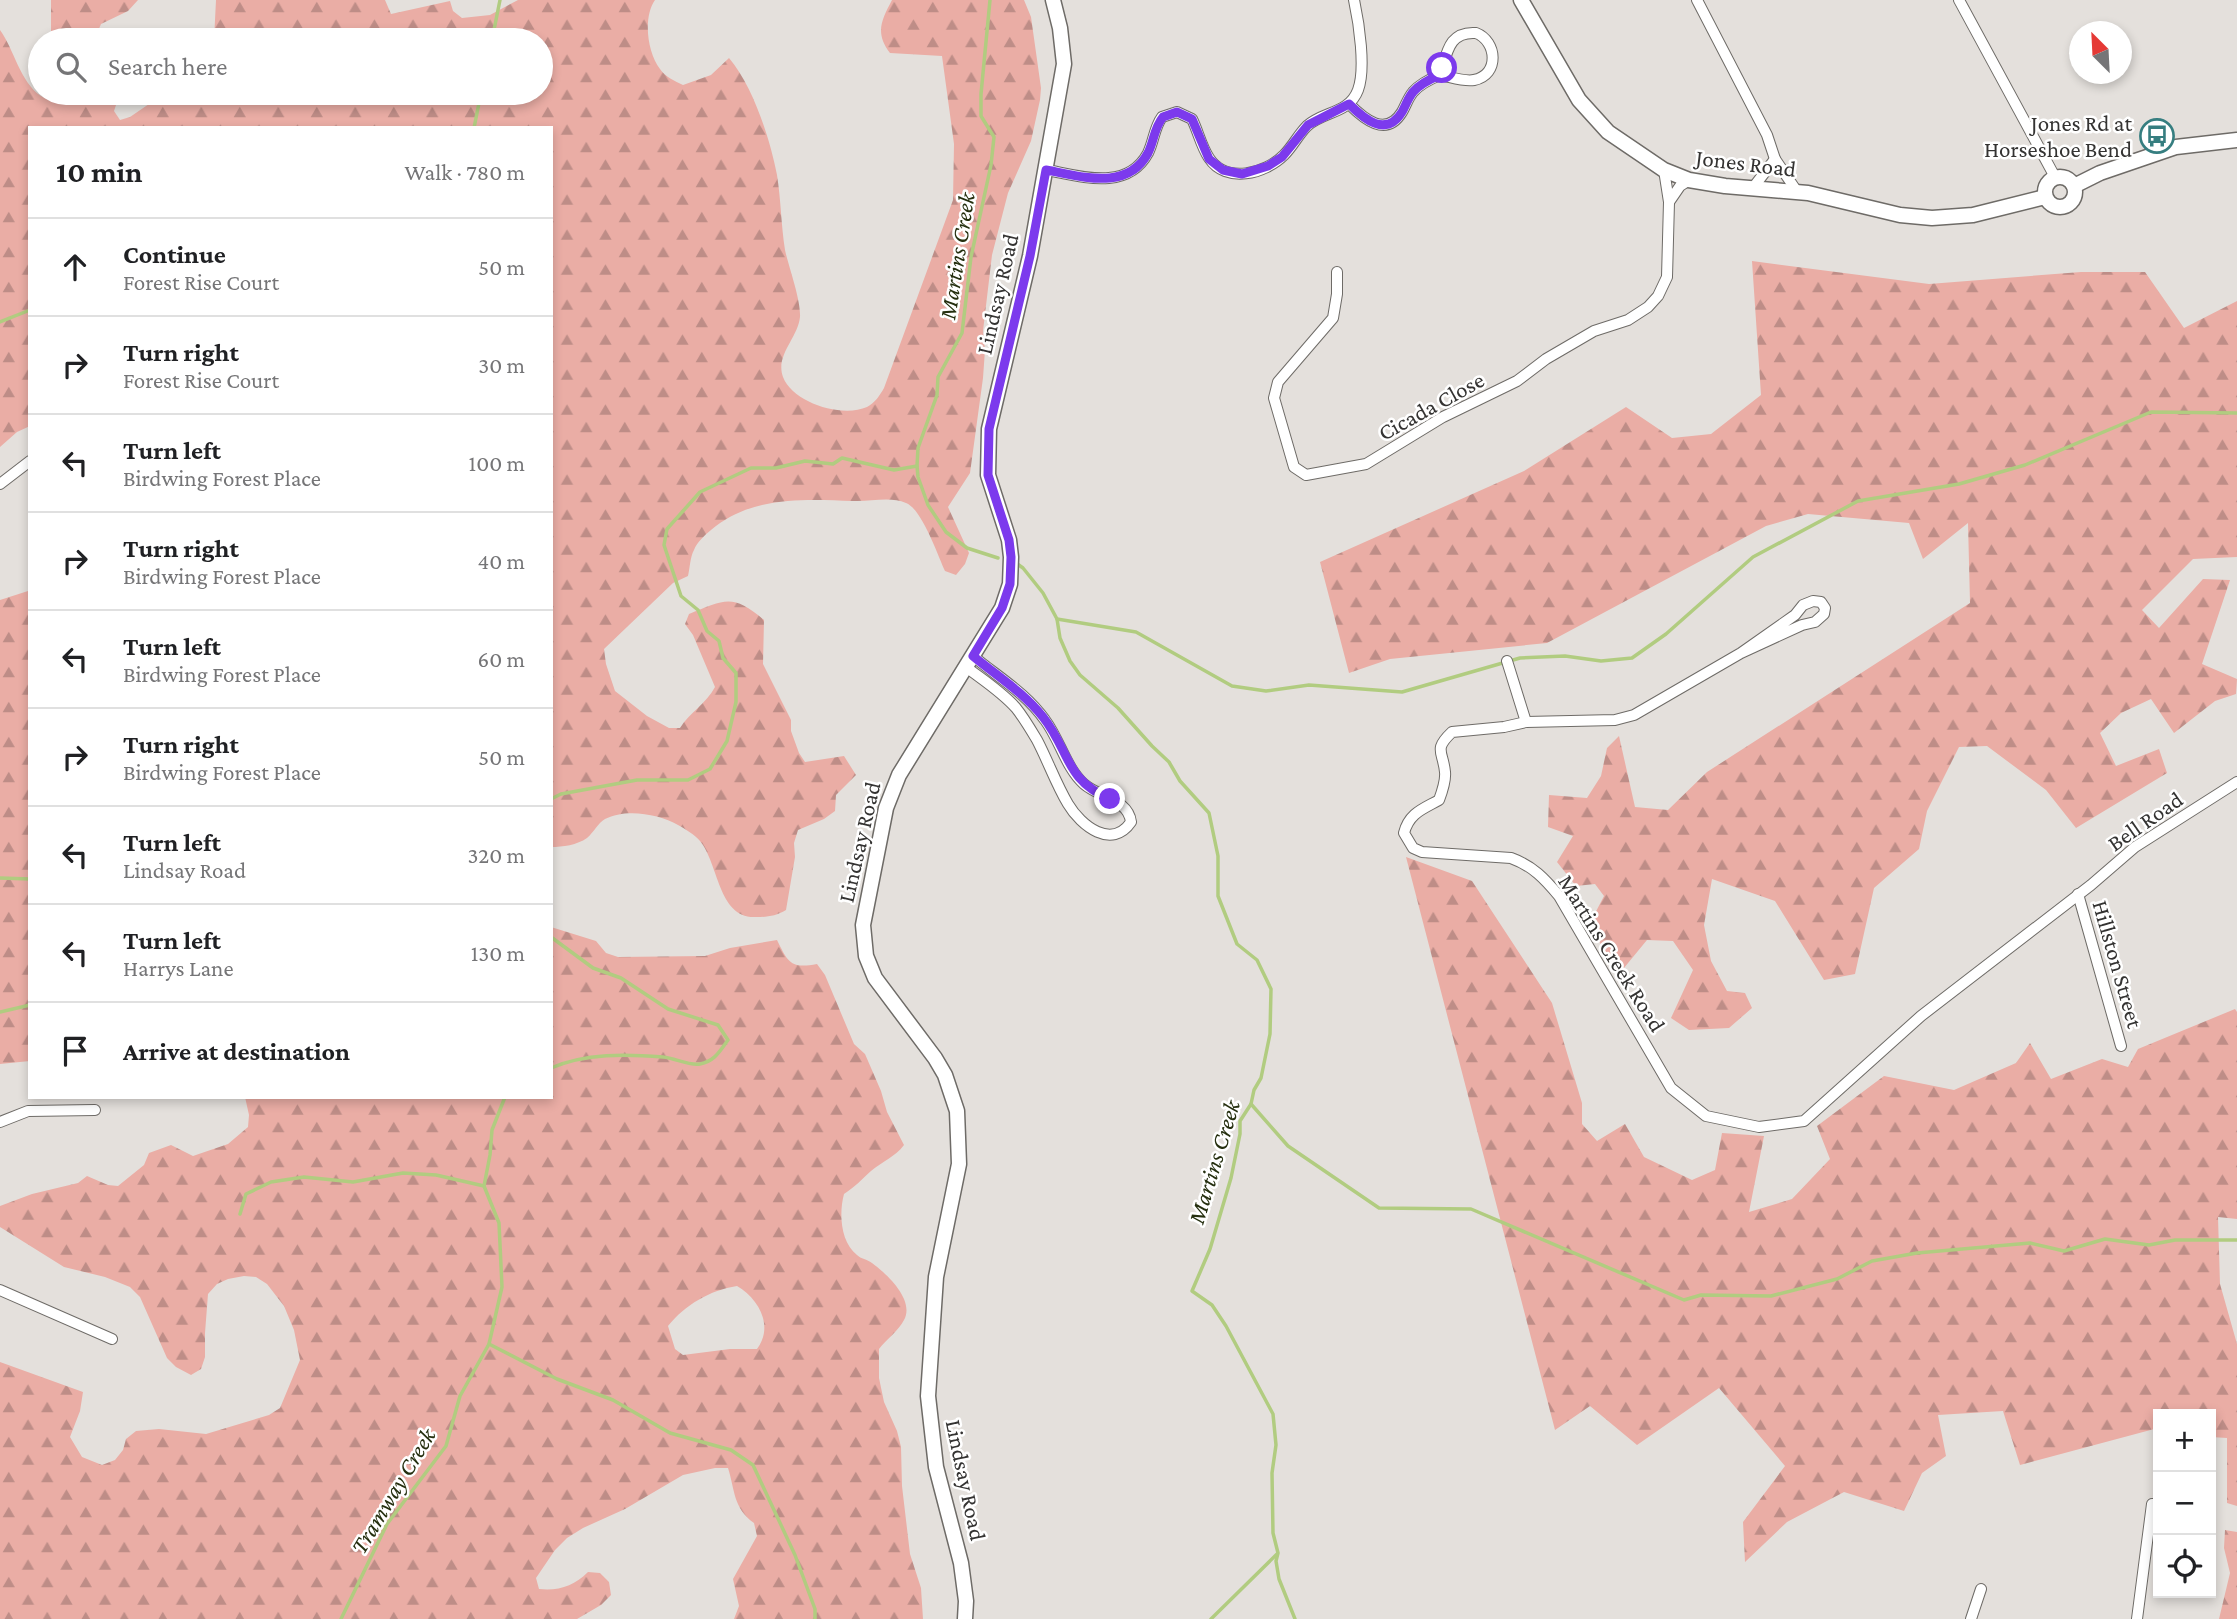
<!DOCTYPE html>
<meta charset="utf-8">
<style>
:root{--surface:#fff;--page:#f2f2f2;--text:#202124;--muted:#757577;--line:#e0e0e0}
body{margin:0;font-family:"Crimson Pro",serif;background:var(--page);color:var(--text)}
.controls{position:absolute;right:21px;bottom:21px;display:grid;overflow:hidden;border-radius:0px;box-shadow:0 4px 10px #0003}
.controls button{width:63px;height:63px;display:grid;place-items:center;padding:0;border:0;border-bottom:2px solid var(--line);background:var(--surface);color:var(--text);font:35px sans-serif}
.compass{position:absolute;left:2069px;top:21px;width:63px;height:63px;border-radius:50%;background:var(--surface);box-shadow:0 4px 10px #0003;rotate:336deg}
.stop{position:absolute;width:21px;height:21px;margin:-16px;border:5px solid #7c3aed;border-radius:50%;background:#fff}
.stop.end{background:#7c3aed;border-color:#fff;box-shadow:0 2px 7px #0008}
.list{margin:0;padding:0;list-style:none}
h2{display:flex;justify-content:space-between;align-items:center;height:91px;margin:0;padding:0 28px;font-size:30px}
h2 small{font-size:23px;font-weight:400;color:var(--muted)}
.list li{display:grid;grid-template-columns:46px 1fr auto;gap:21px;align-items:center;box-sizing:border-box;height:98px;padding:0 28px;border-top:2px solid var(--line)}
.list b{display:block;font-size:26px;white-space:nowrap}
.list p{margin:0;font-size:23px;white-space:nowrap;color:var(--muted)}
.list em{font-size:23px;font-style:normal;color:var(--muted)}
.icon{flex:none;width:38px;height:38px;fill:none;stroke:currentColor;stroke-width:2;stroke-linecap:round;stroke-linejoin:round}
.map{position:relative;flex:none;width:2237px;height:1619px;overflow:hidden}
.search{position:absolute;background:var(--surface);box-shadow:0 4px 10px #0003;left:28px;top:28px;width:525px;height:77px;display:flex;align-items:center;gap:18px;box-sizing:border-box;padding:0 24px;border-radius:38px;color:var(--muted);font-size:26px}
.panel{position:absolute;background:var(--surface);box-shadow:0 4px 10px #0003;left:28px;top:126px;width:525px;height:973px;border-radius:0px}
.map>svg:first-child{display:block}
</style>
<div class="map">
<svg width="2237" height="1619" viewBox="0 0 2237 1619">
<defs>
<pattern id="forest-firs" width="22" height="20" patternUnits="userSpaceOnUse" patternTransform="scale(1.75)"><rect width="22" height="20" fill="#eaada5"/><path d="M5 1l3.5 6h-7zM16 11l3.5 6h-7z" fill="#be8d87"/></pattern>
</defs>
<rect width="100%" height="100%" fill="#e4e0dc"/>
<!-- forest -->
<g fill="url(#forest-firs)" fill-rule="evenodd">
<polygon points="51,0 138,0 128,11 101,24 94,40 51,40"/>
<path d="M216 0H385L391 14 450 1 453 11 462 18 490 15 518 0H655C643 17 647 52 660 69 665 77 675 81 683 85L711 75 729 58C753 86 770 139 777 175 781 200 781 225 785 250 789 268 801 300 800 317 798 338 775 355 783 377 793 403 842 418 867 407 875 403 880 395 884 388L953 200 954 144 942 56 890 53C875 33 881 21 892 0H1024L1031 17 1041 88 1040 100 1031 141 1008 193 992 255 983 331 985 350 983 378 970 473 948 507 969 553 965 564 956 575 945 571C938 556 922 509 906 503 890 496 870 502 853 501 803 499 751 496 711 530 705 535 697 542 694 550 690 557 690 568 688 576L673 583 604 649 606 664 615 691 647 716 669 728H680C690 712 706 704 715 687L693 635 685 624 689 614C725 600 732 593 764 620L763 664 791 720V731L799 753 805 762 844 756 856 775 836 795 835 811 824 819 798 830 794 843 795 857 786 910C776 916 768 917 756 917 718 919 719 864 700 841 695 835 685 829 678 825 659 814 626 808 605 819 598 823 594 832 587 838 577 845 563 847 551 847V128H30V426L17 432 0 447V30C14 49 20 82 41 96 49 101 57 99 67 104L73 93H117L118 99 114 111 120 120 130 117 165 93H541V40H214Z"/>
<polygon points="1752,261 1929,284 2081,272 2145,272 2184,328 2237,301 2237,557 2193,559 2142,610 2159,628 2203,579 2230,580 2202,664 2237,679 2236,694 2215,701 2174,733 2151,699 2121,713 2100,733 2116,766 2159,749 2167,773 2076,828 2046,790 1987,746 1959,747 1927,811 1919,849 1874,888 1855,974 1824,980 1775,901 1712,879 1704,925 1711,961 1727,991 1745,993 1752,1008 1729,1028 1689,1030 1671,1018 1693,970 1673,941 1647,940 1619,974 1589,925 1604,896 1595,884 1576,886 1557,862 1573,836 1548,827 1549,795 1587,798 1601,776 1607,748 1619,736 1635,807 1668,810 1707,772 1970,603 1968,523 1923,559 1909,523 1808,514 1766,526 1547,643 1390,659 1349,673 1320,562 1524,471 1626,407 1672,438 1711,434 1761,395"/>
<polygon points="28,591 30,591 30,1061 0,1064 0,600"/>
<polygon points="1406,857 1472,881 1552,1003 1582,1103 1582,1124 1597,1141 1625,1124 1644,1157 1692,1180 1715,1170 1722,1133 1764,1136 1749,1212 1792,1199 1830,1159 1817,1126 1884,1076 1954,1090 2016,1063 2030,1043 2051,1079 2102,1059 2128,1067 2138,1049 2235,1009 2237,1012 2237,1219 2218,1217 2220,1284 2237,1344 2237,1506 2227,1503 2227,1438 2211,1437 2211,1414 2158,1414 2158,1428 2020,1465 2003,1411 1938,1415 1946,1456 1922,1473 1904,1511 1844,1492 1787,1522 1745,1562 1743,1522 1785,1466 1719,1388 1637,1445 1590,1406 1555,1430"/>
<path d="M551 927 596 941 606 953 618 957 705 956 730 948 777 940C788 962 790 969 817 964L825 975 854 1044 865 1054 881 1091 887 1112 904 1145C895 1157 883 1161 871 1171 862 1179 855 1187 844 1194 839 1212 840 1242 857 1255 861 1259 867 1259 872 1263 887 1274 915 1300 904 1320 899 1330 886 1340 879 1349V1378L884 1402 897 1431 901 1447 902 1486 910 1554 921 1588 923 1619H734L739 1606 733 1579 757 1536 754 1523C733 1508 735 1490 728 1468H715L683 1475 625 1509 583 1528 567 1538 555 1550 536 1578 539 1589C559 1591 574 1586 588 1572L600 1573 609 1582 611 1595 601 1605 577 1619H0V1362L83 1392 80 1411 70 1437 82 1457 102 1465 115 1460 123 1450 126 1439 136 1431 159 1429 206 1434 269 1415 280 1408 300 1360 294 1330 284 1306 267 1284 256 1277 244 1276 228 1279 217 1284 208 1294 205 1333V1357L201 1369 191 1375 176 1367 167 1358 140 1297 130 1287 105 1277 64 1267 0 1227V1206L32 1194 78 1183 87 1176 108 1185 118 1186 144 1165 149 1153 171 1145 193 1156 228 1144 248 1127 249 1115 245 1097H551ZM737 1286C759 1299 774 1326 757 1349H730L683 1355 675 1349 668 1326C685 1305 710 1290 737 1286Z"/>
<polygon points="2225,1530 2237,1532 2237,1619 2219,1619 2230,1573 2224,1548"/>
</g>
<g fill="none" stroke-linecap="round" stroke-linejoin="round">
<!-- stream -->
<g stroke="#b1cc80" stroke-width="3.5">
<polyline points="990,0 981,94 981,116 994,137 991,165 971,257 962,333 938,377 937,395 918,448 917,466 918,477 928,505 946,532 967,548 998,558"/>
<polyline points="492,40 500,0"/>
<polyline points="474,128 481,93"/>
<polyline points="0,322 30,310"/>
<polyline points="1016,563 1023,568 1043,593 1057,619 1060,638 1070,661 1080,675 1118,708 1152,746 1169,762 1180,781 1209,813 1218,856 1218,896 1237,944 1257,960 1271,989 1270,1034 1261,1078 1254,1090 1251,1104 1240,1121 1240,1134 1231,1178 1210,1249 1192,1291 1212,1305 1226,1326 1273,1414 1276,1445 1272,1473 1273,1533 1278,1553 1276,1561 1279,1579 1295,1619"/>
<polyline points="1057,619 1136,632 1232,686 1266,691 1309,685 1402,692 1520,658 1565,656 1601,661 1632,658 1666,634 1753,557 1858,501 1959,484 2025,465 2151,412 2237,413"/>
<polyline points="551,799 561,794 637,780 688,780 710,769 727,741 736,702 736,673 723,658 719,641 707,631 698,610 681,596 664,545 667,529 700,492 751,468 776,468 805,461 833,464 842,458 894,470 917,466"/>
<polyline points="0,878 30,879"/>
<path d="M551 937 593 968 621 978 668 1009 718 1025 728 1040C720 1051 715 1061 700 1064 689 1066 675 1058 663 1057 626 1054 586 1053 551 1068"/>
<polyline points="0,1012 30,1005"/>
<polyline points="1251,1104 1288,1146 1379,1208 1471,1209 1684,1300 1701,1295 1771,1296 1837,1279 1872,1261 1917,1253 2030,1243 2064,1251 2105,1239 2149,1245 2175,1240 2237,1240"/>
<polyline points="240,1214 246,1194 271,1182 304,1177 353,1182 403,1173 436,1175 484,1186"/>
<polyline points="489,1344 557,1379 613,1400 670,1433 731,1450 753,1465 795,1555 815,1609 815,1619"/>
<polyline points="341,1619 387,1524 446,1446 460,1396 489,1344 502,1287 499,1223 484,1186 490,1155 492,1130 505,1097"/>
<polyline points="1211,1619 1277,1554"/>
</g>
<!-- street casing -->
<g stroke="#6e6b67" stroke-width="12">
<g id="street">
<polyline points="1697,0 1767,135 1775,159 1798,193"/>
<polyline points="1959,0 2055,177"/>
<path d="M1476 33C1497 41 1500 75 1474 80 1464 82 1451 77 1440 75 1447 54 1448 31 1476 33Z"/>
<path d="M1349 104C1364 119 1386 138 1402 112 1406 105 1408 98 1413 92 1420 84 1430 79 1440 75"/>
<path d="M1047 170C1080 176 1127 192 1148 153 1154 141 1154 128 1162 117L1177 112 1192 119C1198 131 1201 146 1209 158 1226 184 1265 174 1284 155 1293 146 1298 135 1307 126 1323 111 1349 114 1358 90 1366 69 1359 23 1354 0"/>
<polyline points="1752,189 1775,159"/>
<polyline points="1669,202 1680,186 1689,180"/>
<polyline points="1337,272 1337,294 1333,318 1278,382 1274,398 1294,467 1306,475 1366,464 1443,417 1517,381 1546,359 1594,331 1628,320 1648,307 1658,296 1667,277 1669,202 1664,170"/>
<polyline points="0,484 30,461"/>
<path d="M1741 653 1802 625 1815 622 1824 614 1825 608 1821 602 1813 601 1803 605 1795 615 1741 653 1634 715 1615 720 1526 722 1504 727 1452 732C1433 750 1443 751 1445 772 1446 781 1442 792 1439 800 1423 809 1409 813 1404 833L1413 848 1422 852 1511 858C1533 866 1545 879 1559 896L1671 1088 1706 1116 1759 1127 1804 1121 1921 1016 2091 885 2135 847 2237 782"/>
<polyline points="1507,661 1526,722"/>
<path d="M966 667C983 680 1002 692 1016 708 1024 718 1031 730 1037 740 1048 761 1056 784 1068 804 1081 826 1112 850 1131 822 1128 799 1100 798 1084 784 1066 768 1060 740 1045 720 1026 693 998 677 973 656"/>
<polyline points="2078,894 2121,1046"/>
<polyline points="0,1122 28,1111 95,1110"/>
<polyline points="0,1290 112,1339"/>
<polyline points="1971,1619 1981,1589"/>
<polyline points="2137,1619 2152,1504"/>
</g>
</g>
<!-- secondary casing -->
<g stroke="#6e6b67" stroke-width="17">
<g id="secondary">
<polyline points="1521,0 1579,100 1608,132 1664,170 1689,180 1725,186 1808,193 1900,215 1932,218 1973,215 2045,197"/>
<circle cx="2060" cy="192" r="15"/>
<polyline points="2074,186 2100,173 2176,147 2237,140"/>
<polyline points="965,1619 966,1601 961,1563 936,1467 928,1396 936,1277 959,1164 957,1111 945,1075 935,1058 875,978 866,956 863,925 886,808 899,775 1002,608 1010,584 1011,557 1009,540 988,475 989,429 1030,256 1064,64 1060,28 1053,0"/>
</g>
</g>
<!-- street -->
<use href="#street" stroke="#fff" stroke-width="10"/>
<!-- secondary -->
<use href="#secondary" stroke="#fff" stroke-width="14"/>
</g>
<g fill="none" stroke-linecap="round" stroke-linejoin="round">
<!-- route -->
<path stroke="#7c3aed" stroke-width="9" d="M1110 799C1065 780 1070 751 1043 717 1023 692 997 676 973 656L1002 608 1010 584 1011 557 1009 540 988 475 989 429 1030 256 1046 170C1081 176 1127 192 1148 153 1154 141 1154 128 1163 117L1177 112 1192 119 1209 159 1223 170 1242 174 1268 166 1282 157 1308 125 1349 104C1364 119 1386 138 1402 112 1406 105 1408 98 1413 92 1420 84 1430 79 1440 75L1442 68"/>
</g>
<!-- icons -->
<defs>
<g id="bus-ring" transform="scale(1.75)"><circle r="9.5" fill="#fff" stroke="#367e80" stroke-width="1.5"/><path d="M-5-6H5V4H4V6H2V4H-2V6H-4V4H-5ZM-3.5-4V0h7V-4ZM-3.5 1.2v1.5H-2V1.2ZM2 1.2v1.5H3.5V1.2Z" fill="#367e80"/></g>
</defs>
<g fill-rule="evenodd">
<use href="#bus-ring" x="2157" y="136"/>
</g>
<g text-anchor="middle" stroke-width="5" stroke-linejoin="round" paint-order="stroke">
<!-- poi labels -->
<g font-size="23" fill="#343332" stroke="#fff" text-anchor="end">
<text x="2132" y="131">Jones Rd at<tspan x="2132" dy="26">Horseshoe Bend</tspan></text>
</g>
<!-- street labels -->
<g font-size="23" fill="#343332" stroke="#fff">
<text transform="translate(1746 163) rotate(7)" y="8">Jones Road</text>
<text transform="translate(997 294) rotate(-77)" y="8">Lindsay Road</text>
<text transform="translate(1431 406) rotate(-29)" y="8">Cicada Close</text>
<text transform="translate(2145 821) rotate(-35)" y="8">Bell Road</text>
<text transform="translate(859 842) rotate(-77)" y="8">Lindsay Road</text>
<text transform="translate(1612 953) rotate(58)" y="8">Martins Creek Road</text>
<text transform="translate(2118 964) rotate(74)" y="8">Hillston Street</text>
<text transform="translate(966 1480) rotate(78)" y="8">Lindsay Road</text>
</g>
<!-- water labels -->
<g font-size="24" font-style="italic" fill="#252f0f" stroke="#fff">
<text transform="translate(957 256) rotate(-81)" y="8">Martins Creek</text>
<text transform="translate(1214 1162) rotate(-73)" y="8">Martins Creek</text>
<text transform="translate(393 1491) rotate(-59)" y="8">Tramway Creek</text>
</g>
</g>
</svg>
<div class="controls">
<button>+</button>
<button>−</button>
<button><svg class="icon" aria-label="locate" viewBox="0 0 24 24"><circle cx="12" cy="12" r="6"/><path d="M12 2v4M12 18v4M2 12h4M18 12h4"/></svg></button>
</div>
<svg class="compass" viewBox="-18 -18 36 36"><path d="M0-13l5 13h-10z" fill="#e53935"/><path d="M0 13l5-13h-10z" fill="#757577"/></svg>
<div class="stop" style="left:1442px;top:68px"></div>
<div class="stop end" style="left:1110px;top:799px"></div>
<div class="search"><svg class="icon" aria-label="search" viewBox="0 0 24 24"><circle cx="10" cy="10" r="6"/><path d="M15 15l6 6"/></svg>Search here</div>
<section class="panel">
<h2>10 min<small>Walk · 780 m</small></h2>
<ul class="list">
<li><svg class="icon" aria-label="ahead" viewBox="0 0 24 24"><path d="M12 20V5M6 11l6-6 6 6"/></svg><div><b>Continue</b><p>Forest Rise Court</p></div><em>50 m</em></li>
<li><svg class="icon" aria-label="right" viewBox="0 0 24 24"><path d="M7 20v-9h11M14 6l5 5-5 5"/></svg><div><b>Turn right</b><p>Forest Rise Court</p></div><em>30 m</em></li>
<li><svg class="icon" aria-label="left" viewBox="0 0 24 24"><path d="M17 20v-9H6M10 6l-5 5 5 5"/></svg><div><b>Turn left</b><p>Birdwing Forest Place</p></div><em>100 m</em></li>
<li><svg class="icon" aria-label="right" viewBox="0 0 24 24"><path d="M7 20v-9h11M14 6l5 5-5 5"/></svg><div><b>Turn right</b><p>Birdwing Forest Place</p></div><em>40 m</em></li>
<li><svg class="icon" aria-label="left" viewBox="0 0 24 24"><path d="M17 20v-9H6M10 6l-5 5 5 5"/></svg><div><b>Turn left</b><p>Birdwing Forest Place</p></div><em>60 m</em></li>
<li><svg class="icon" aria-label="right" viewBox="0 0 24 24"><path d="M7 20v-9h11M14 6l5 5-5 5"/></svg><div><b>Turn right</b><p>Birdwing Forest Place</p></div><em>50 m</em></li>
<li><svg class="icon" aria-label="left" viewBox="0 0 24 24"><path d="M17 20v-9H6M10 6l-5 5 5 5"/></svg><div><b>Turn left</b><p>Lindsay Road</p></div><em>320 m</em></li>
<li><svg class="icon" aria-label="left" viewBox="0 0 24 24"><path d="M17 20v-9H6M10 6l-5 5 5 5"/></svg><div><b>Turn left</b><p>Harrys Lane</p></div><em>130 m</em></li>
<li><svg class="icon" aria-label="arrive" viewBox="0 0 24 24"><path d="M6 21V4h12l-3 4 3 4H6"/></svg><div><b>Arrive at destination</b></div></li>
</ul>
</section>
</div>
